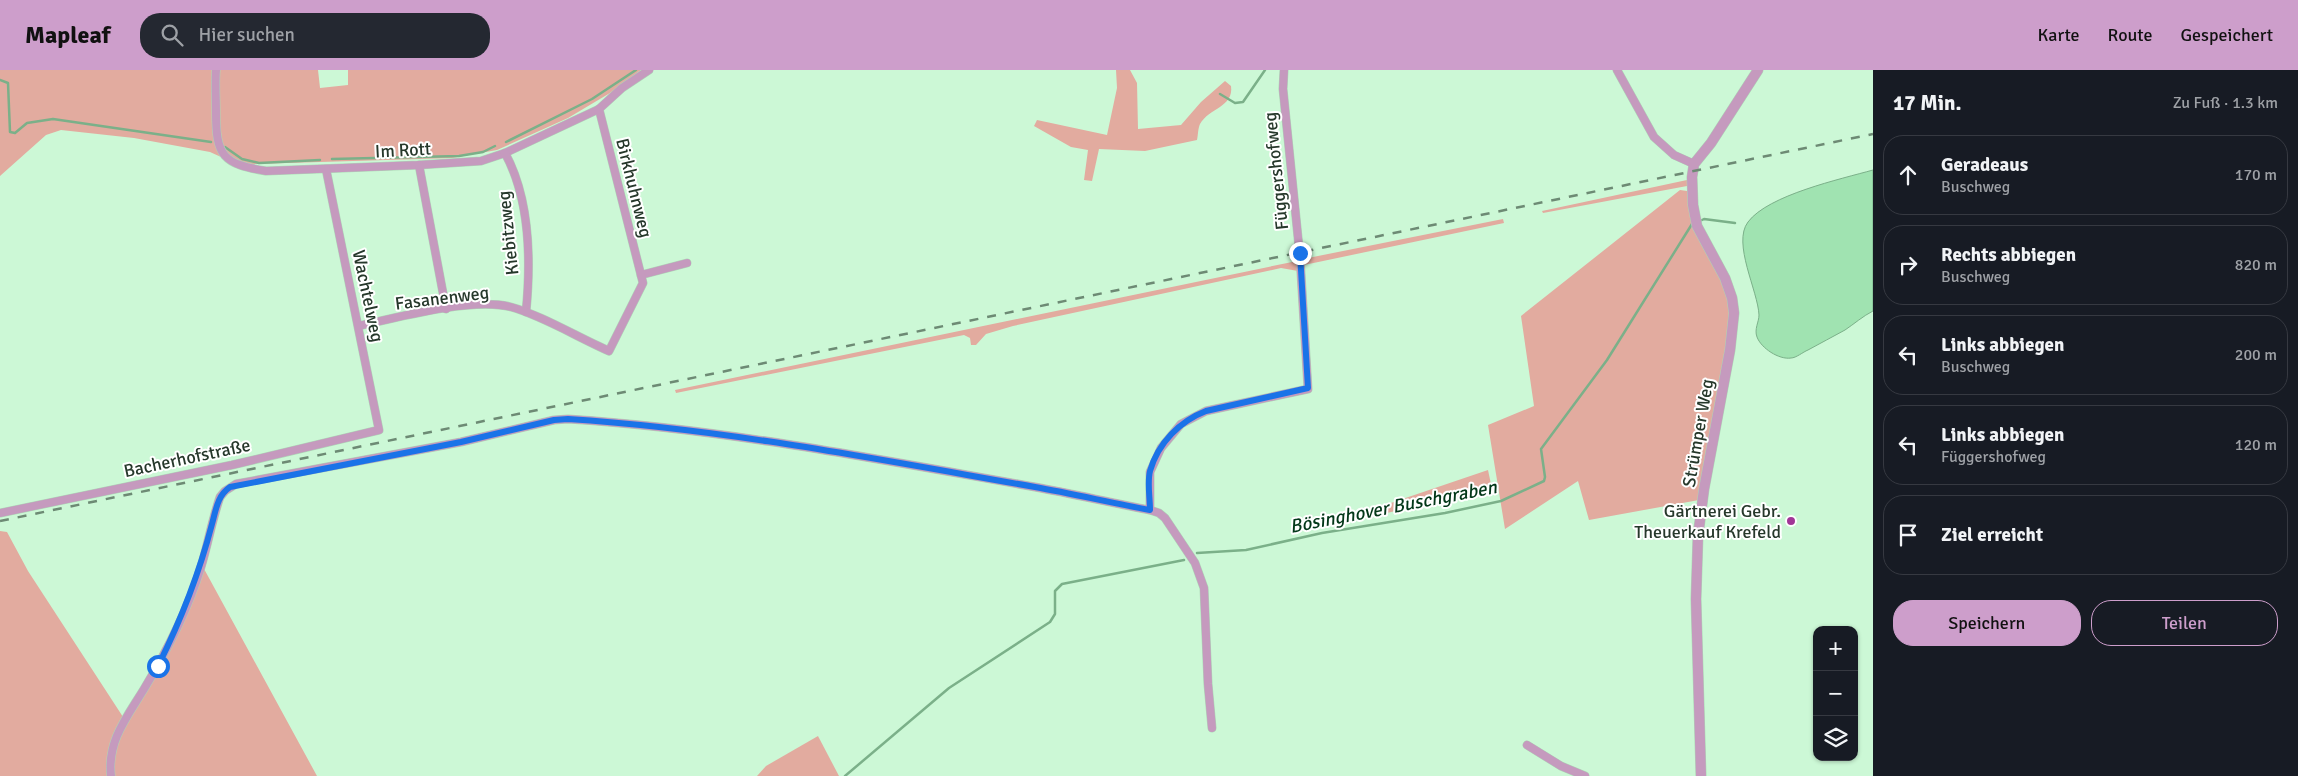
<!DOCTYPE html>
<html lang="de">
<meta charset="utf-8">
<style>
:root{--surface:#171b24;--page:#242831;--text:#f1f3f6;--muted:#9ea1a6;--line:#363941;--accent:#cd9ecb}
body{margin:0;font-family:Signika,sans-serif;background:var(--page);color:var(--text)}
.controls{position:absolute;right:15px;bottom:15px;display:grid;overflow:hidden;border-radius:10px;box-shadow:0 1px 4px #0004}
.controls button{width:45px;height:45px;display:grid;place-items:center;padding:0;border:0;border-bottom:1px solid var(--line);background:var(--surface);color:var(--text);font:25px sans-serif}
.stop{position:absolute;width:15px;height:15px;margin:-11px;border:4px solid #1a73e8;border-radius:50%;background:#fff}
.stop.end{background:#1a73e8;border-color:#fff;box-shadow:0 1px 5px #0008}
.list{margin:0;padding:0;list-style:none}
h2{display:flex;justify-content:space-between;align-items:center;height:65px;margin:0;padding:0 20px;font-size:21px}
h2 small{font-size:16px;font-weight:400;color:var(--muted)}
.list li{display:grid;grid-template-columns:32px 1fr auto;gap:15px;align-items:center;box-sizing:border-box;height:80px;margin:0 10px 10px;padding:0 10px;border:1px solid var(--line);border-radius:20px}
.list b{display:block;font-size:19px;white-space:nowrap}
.list p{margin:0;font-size:16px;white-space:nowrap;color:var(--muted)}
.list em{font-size:16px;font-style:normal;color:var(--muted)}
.actions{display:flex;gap:10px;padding:15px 20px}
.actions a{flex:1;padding:11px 0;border:1px solid var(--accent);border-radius:20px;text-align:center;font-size:18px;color:var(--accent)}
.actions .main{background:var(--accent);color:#111}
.icon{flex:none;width:28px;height:28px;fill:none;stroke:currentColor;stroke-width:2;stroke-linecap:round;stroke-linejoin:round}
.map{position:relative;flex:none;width:1873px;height:706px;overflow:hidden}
header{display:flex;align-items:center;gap:30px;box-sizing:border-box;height:70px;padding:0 25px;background:var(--accent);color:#111}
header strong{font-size:24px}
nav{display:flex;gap:28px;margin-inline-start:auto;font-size:18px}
.search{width:350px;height:45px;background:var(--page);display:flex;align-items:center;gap:12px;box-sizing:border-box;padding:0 18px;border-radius:20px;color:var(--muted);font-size:19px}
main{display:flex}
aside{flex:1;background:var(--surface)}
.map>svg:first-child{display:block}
</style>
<header>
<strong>Mapleaf</strong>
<div class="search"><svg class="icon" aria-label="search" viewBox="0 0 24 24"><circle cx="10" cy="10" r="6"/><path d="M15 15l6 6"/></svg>Hier suchen</div>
<nav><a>Karte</a><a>Route</a><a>Gespeichert</a></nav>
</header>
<main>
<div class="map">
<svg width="1873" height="706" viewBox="0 0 1873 706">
<rect width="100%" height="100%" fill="#ccf8d6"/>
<!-- green -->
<g fill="#e2ab9f">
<polygon points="0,0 318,0 320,18 348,15 348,0 641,0 610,23 568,48 497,80 452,88 252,94 221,87 210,82 134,68 61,60 46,65 0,106"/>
<path d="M1116 0H1130L1137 13 1138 59 1181 55 1201 32 1225 11 1231 16C1234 37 1209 38 1200 54 1198 58 1198 66 1197 70L1145 81 1099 79 1092 111 1084 110 1088 80 1071 77 1034 56 1037 50 1107 65 1117 18Z"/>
<polygon points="1687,110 1687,116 1543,143 1542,141"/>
<polygon points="1680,120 1687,121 1691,147 1722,208 1732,245 1699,430 1589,450 1578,411 1505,459 1488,355 1534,336 1521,246"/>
<polygon points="1503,149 1504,153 1304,195 1303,189"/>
<polygon points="1297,191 1298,201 1281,198 1013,256 986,264 976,275 971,275 970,268 964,265 676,323 675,320"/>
<polygon points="1488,400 1492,419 1378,445 1376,438"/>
<polygon points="0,461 7,462 28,501 125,650 144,621 203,497 317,706 0,706"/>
<polygon points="818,666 839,706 757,706 766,696"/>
</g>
<!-- water -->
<path fill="#a0e3b1" stroke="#7bb089" d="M1873 100V241C1863 246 1854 254 1845 260 1833 267 1820 273 1808 280 1803 282 1796 288 1791 288 1779 290 1761 278 1757 267 1754 259 1759 252 1759 245 1758 221 1732 173 1748 152 1768 125 1841 109 1873 100Z"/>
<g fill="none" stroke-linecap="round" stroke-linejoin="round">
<!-- stream -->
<g stroke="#7bb089" stroke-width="2.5">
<polyline points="0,10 8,13 10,62 15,63 27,53 53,49 211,72"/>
<polyline points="1220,24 1235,33 1243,32 1265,0"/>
<polyline points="506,72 592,29 636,0"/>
<polyline points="225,77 242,89 259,93 320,90"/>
<polyline points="332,89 459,86 483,82 495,76"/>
<polyline points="1700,151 1704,149 1735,153"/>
<polyline points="1197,483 1246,480 1322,463 1445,443 1501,431 1544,411 1545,407 1541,379 1607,290 1692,154"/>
<polyline points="845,706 949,618 1050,552 1055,544 1055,521 1062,514 1184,490"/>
</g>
<!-- minor casing -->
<g stroke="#aed5b7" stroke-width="9">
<g id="minor">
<path d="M216 0C215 14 216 29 216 43 216 86 223 94 266 101L419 95 481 91 505 83 599 39 622 18 649 0"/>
<polyline points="1617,0 1654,67 1674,85 1694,94"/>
<path d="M505 83C530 129 531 191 526 242"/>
<polyline points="419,95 446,239"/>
<polyline points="641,205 687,193"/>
<path d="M359 256C398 247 473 227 511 237 541 245 579 268 609 281L643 213 599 39"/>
<polyline points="1150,440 1159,443 1165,448 1195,493 1204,518 1208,614 1212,658"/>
<polyline points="0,443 232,395 379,360 326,99"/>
<polyline points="1527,675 1561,696 1585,706"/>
<path d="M111 706C107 671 127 647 144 619 167 581 188 539 201 497 208 474 212 450 220 427L225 421 236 414 461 372 554 350 568 349C725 359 881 390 1035 417 1074 424 1112 433 1150 440V402L1161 378 1181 354 1206 341 1308 319 1300 187 1283 19 1284 0"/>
</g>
</g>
<!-- tertiary casing -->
<g stroke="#aed5b7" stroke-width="11">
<polyline id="tertiary" points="1701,706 1696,529 1698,466 1704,419 1730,280 1734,243 1732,228 1725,208 1697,156 1693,135 1692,107 1694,94 1711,73 1758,0"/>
</g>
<!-- minor -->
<use href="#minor" stroke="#c59abe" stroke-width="8"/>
<!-- tertiary -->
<use href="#tertiary" stroke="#c59abe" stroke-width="10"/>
<!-- rail -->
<polyline stroke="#6d8a74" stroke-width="2.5" stroke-dasharray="9 9" stroke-linecap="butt" points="0,451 1873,64"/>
</g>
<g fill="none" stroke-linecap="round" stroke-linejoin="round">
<!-- route -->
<path stroke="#1a73e8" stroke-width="6" d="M158 596C181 550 199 504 212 454 216 440 217 426 230 417L461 372 554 350 568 349C725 359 881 390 1035 417 1074 424 1112 433 1150 440 1150 427 1147 413 1150 401 1158 373 1180 351 1206 341L1308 318 1300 183"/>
</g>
<!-- markers -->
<circle fill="#a13697" stroke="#fff" stroke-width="2" cx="1791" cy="451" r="5"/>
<g text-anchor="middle" stroke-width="4" stroke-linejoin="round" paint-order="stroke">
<!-- street labels -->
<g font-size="18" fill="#26382b" stroke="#fff">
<text transform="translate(403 80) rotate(-3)" y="6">Im Rott</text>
<text transform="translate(1276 101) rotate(-96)" y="6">Függershofweg</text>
<text transform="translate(634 118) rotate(76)" y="6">Birkhuhnweg</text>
<text transform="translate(508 163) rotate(-96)" y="6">Kiebitzweg</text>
<text transform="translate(368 226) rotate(78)" y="6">Wachtelweg</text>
<text transform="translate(442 228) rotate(-7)" y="6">Fasanenweg</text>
<text transform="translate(1698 363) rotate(-80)" y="6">Strümper Weg</text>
<text transform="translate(187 388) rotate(-12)" y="6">Bacherhofstraße</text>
</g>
<!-- poi labels -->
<g font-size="18" fill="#26382b" stroke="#fff" text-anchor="end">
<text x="1781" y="447">Gärtnerei Gebr.<tspan x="1781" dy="21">Theuerkauf Krefeld</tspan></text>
</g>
<!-- water labels -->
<g font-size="19" font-style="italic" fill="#023718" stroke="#fff">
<text transform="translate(1393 436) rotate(-11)" y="7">Bösinghover Buschgraben</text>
</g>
</g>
</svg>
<div class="controls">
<button>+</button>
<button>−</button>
<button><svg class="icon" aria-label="layers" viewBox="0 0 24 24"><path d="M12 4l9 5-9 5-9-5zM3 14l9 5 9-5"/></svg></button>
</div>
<div class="stop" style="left:158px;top:596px"></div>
<div class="stop end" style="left:1300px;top:183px"></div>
</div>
<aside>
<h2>17 Min.<small>Zu Fuß · 1.3 km</small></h2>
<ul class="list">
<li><svg class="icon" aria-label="ahead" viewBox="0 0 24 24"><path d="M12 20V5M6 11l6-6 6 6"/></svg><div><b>Geradeaus</b><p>Buschweg</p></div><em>170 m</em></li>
<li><svg class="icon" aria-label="right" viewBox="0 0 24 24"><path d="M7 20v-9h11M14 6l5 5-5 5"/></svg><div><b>Rechts abbiegen</b><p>Buschweg</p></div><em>820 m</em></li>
<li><svg class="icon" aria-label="left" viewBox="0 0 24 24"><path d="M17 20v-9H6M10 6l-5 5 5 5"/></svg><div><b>Links abbiegen</b><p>Buschweg</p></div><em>200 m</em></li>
<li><svg class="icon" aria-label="left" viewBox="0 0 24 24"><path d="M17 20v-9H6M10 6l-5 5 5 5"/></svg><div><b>Links abbiegen</b><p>Függershofweg</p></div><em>120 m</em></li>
<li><svg class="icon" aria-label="arrive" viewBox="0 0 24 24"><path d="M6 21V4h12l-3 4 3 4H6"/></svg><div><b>Ziel erreicht</b></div></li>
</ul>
<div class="actions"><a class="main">Speichern</a><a>Teilen</a></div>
</aside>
</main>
